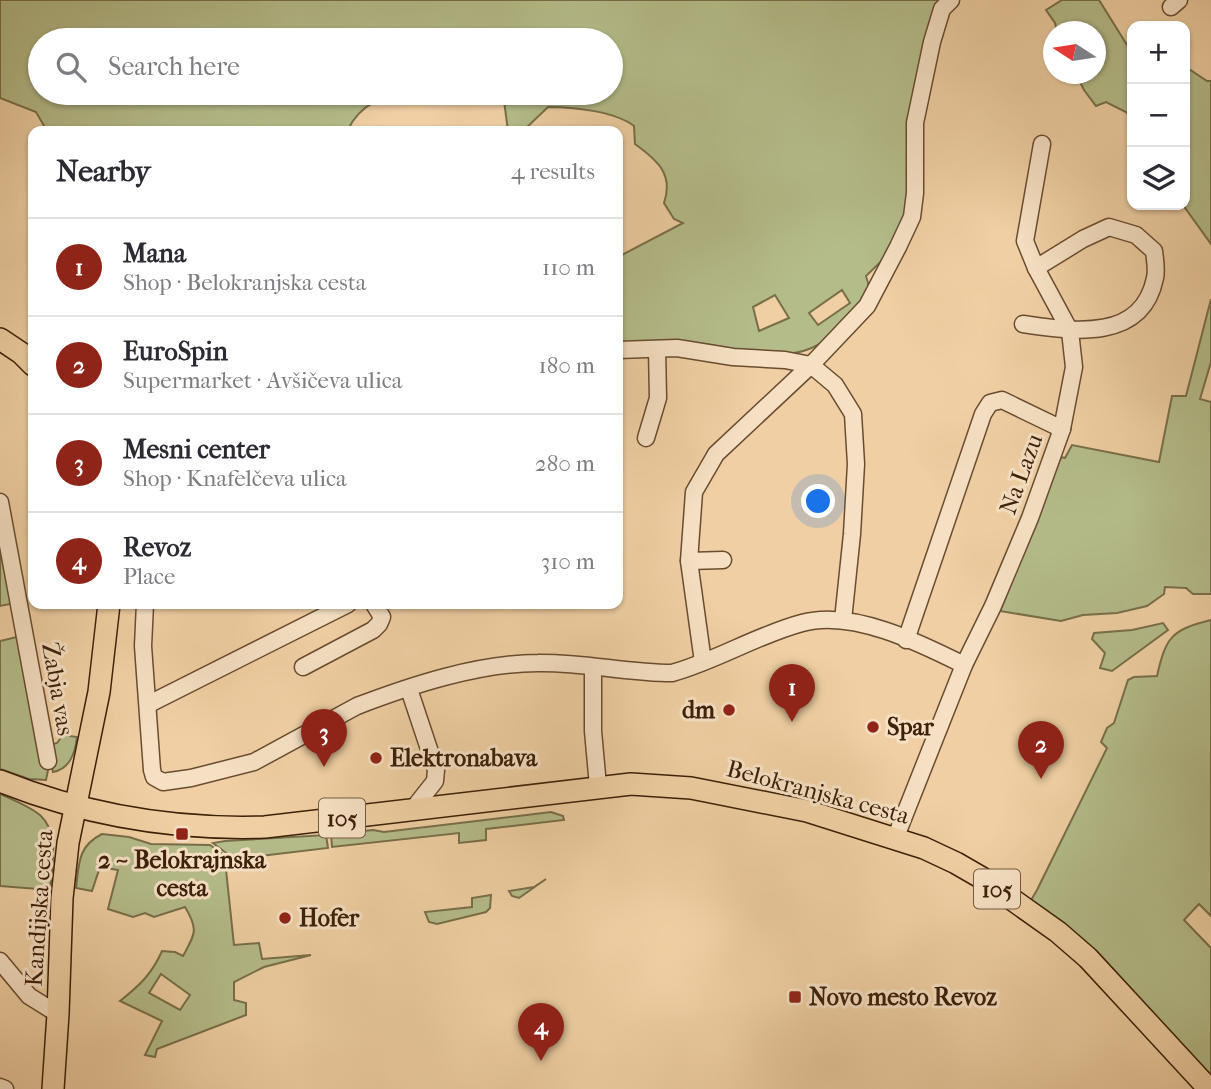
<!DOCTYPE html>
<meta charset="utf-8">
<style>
:root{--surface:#fff;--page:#f2f2f3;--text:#2b2b33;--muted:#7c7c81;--line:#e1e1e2;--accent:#8f2418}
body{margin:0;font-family:"IM FELL French Canon",serif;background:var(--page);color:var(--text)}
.controls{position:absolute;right:21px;top:21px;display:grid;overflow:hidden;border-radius:14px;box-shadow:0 2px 5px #0004}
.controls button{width:63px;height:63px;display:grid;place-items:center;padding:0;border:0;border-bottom:2px solid var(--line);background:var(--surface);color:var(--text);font:35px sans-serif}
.compass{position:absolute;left:1043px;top:21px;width:63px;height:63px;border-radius:50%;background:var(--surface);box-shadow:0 2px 5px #0004;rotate:282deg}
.you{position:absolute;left:819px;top:502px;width:24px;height:24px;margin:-18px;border:5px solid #fff;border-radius:50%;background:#1a73e8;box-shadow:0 0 0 10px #1a73e833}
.badge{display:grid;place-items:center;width:46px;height:46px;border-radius:50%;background:var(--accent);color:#fff;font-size:23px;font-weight:700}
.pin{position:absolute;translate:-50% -58px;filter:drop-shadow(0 2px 4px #0008)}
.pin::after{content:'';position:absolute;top:37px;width:24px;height:21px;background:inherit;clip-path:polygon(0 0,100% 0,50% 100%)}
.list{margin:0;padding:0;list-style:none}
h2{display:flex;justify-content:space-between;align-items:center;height:91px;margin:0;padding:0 28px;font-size:30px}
h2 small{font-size:23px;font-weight:400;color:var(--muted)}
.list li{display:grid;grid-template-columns:46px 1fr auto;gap:21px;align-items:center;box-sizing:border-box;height:98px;padding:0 28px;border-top:2px solid var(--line)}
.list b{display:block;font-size:26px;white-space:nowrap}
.list p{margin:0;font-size:23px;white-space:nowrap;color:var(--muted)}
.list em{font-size:23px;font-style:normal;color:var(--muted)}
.icon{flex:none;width:38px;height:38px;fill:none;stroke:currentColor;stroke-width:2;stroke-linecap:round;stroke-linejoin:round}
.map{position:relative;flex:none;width:1211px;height:1089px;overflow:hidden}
.search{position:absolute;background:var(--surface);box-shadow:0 2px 5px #0004;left:28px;top:28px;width:595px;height:77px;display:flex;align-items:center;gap:18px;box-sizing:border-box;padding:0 24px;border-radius:38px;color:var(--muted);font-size:26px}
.panel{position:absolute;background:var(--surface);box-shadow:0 2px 5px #0004;left:28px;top:126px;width:595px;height:483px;border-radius:14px}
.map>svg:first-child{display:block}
</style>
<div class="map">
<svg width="1211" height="1089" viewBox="0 0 1211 1089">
<rect width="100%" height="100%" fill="#efcfa3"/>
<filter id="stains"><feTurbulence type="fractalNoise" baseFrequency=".00286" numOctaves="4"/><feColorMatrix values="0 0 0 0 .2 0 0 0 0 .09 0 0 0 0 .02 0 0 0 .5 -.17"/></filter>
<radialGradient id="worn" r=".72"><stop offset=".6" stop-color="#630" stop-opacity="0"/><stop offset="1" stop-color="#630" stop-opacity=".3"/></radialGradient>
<!-- green -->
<g fill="#b4bc8a" stroke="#786e4a" stroke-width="2" fill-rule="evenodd">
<path d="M0 0H942L911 195 897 246 866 276C873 295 865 303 851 316 838 328 826 343 809 349 778 362 730 347 698 343 672 340 644 343 618 344V257L683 223 674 219 664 203C674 174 657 160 635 144L634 126C615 111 572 107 548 107L523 131H508L503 93H611V40H40V93H412C381 96 361 103 347 131H114L104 129 103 131H47L36 112 0 98ZM842 290 850 303 818 325 809 313ZM775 295 789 318 759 331 753 307Z"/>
<polygon points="1062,0 1099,0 1132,53 1132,118 1126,112 1106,102 1096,106 1084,90 1076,74 1096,74 1096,32 1057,31 1055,23 1046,10"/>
<polygon points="1185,33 1186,67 1207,81 1211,81 1211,244 1183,205 1185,205"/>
<polygon points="1211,299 1211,362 1200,399 1211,402 1211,594 1193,594 1186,588 1165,587 1164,594 1147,606 1117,613 1083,615 1061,621 1000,611 1061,457 1065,458 1072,445 1159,462 1172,396 1186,396"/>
<polygon points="0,534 15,603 0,606"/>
<path d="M1211 620V916L1199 904 1184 920 1211 948V1082L1027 907 1037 890 1107 748 1101 742 1107 728 1114 723 1128 680 1134 677 1157 676C1166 637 1171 630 1211 620Z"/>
<polygon points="1163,623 1168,630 1112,671 1100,668 1105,653 1092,639 1094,633 1132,630"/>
<polygon points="21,636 44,759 48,770 46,780 29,779 0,769 0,641"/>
<path d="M63 735 77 737C75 753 70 769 53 772L46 746 57 743Z"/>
<path d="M0 794C13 800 29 806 40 815 60 833 52 867 50 890L0 886Z"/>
<polygon points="551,812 563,816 564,820 486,829 486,840 459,843 459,833 332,847 331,834 373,830 384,832"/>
<path d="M102 834 129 837 151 844 210 845 230 859 225 860 234 945 259 943 262 959 311 955 264 967 234 982V1000L246 1003V1015L157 1049 155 1057 145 1055 162 1021 120 1001C139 986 152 974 162 951L175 952 183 956C195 934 199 930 185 907L154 917 145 913 133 917 108 909 118 870 100 867 92 891 76 888C79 863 78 846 102 834ZM161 974 190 995 180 1010 149 993Z"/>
<polygon points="326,835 328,848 234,859 213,843 225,841"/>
<polygon points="546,879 519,898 512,896 509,891 534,887"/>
<polygon points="491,895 490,908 486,912 437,924 429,922 425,912 472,907 472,898"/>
</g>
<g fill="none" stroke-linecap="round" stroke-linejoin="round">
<!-- minor casing -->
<g stroke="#6a4c30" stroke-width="19">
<g id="minor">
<polyline points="1171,7 1179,0"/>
<path d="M1023 324C1071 331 1142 343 1155 278 1157 270 1155 260 1154 251L1136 235 1109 227 1083 239 1036 268"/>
<polyline points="618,350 677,348 733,357 785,360 811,365 835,385 853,414 856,464 852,534 843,620"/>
<polyline points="646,438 658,398 657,349"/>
<polyline points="0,502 48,761"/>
<polyline points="689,561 723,560"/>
<path d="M145 604 143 646 152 770 154 777 163 782 191 778 254 762 357 706C412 685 479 663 538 663 583 662 627 673 672 673 716 661 757 635 802 623 852 609 920 643 964 665"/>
<polyline points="906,640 983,414 990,403 1002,400 1062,429"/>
<polyline points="703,662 689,561 694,492 716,454 811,365 867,306 898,247 912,217 915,193 915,123 932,42 942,9 951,0"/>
<polyline points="303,667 373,630 379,624 382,617 374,604"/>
<polyline points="593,667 593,731 598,786"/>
<polyline points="409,689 436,770 435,781 413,809"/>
<polyline points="149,704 348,604"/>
<polyline points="895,839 964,665 993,606 1030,518 1062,429 1074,367 1070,331 1036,268 1025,241 1042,144"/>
<polyline points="0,961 29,996 58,1014"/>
<polyline points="0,1087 5,1089"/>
</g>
</g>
<!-- major casing -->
<g stroke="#3d2009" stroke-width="24">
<g id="major">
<polyline points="0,339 21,353 33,365"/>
<path d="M0 781C85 815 174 830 265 827L631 784 691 788 807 811 924 848 956 863 982 878 1058 932 1088 958 1209 1089"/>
<polyline points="53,1089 58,1014 62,898 68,843 99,692 109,604"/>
</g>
</g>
<!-- minor -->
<use href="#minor" stroke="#f5e0c3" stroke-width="16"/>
<!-- major -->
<use href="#major" stroke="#efcfa3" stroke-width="21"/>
</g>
<!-- markers -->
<g fill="#8f2418" stroke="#f5e0c3" stroke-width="2.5">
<circle cx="729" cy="710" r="7"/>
<circle cx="873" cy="727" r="7"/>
<circle cx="376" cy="758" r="7"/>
<rect x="175" y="827" width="14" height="14" rx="3.5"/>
<circle cx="285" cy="918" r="7"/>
<rect x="788" y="990" width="14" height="14" rx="3.5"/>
</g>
<g text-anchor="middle" stroke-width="6" stroke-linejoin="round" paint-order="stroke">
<!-- shield labels -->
<g fill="#f5e0c3" stroke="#745a41" stroke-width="2">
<rect x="319" y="798.5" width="46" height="39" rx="5"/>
<rect x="974" y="869.5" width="46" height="39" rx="5"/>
</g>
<g font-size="23" font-weight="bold" fill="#3d2009">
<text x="342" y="826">105</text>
<text x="997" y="897">105</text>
</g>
<!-- street labels -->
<g font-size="24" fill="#3d2009" stroke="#f5e0c3">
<text transform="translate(1021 474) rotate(-70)" y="8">Na Lazu</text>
<text transform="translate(58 689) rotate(80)" y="8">Žabja vas</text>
<text transform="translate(818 792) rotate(15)" y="8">Belokranjska cesta</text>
<text transform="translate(39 908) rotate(-86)" y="8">Kandijska cesta</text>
</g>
<!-- poi labels -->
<g font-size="24" font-weight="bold" fill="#3d2009" stroke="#f5e0c3" text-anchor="start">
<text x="715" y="718" text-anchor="end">dm</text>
<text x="887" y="735">Spar</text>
<text x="390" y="766">Elektronabava</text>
<text x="182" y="868" text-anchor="middle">2 ~ Belokrajnska<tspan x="182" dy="28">cesta</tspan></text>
<text x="299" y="926">Hofer</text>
<text x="809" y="1005">Novo mesto Revoz</text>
</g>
</g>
<rect width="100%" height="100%" filter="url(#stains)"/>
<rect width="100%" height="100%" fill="url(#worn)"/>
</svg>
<div class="controls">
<button>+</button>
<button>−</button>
<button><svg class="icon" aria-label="layers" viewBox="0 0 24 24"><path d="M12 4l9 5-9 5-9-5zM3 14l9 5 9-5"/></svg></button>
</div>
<svg class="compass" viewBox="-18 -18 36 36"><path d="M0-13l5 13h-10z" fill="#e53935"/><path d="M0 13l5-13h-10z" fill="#7c7c81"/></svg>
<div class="you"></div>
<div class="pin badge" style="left:792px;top:722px">1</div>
<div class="pin badge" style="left:1041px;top:779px">2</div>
<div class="pin badge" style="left:324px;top:767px">3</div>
<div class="pin badge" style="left:541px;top:1061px">4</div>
<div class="search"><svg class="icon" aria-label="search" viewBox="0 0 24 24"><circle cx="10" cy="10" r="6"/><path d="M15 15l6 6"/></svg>Search here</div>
<section class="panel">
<h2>Nearby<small>4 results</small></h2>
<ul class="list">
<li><span class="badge">1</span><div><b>Mana</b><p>Shop · Belokranjska cesta</p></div><em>110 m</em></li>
<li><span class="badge">2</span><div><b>EuroSpin</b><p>Supermarket · Avšičeva ulica</p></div><em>180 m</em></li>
<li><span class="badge">3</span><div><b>Mesni center</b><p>Shop · Knafelčeva ulica</p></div><em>280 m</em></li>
<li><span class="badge">4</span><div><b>Revoz</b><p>Place</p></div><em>310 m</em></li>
</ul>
</section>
</div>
